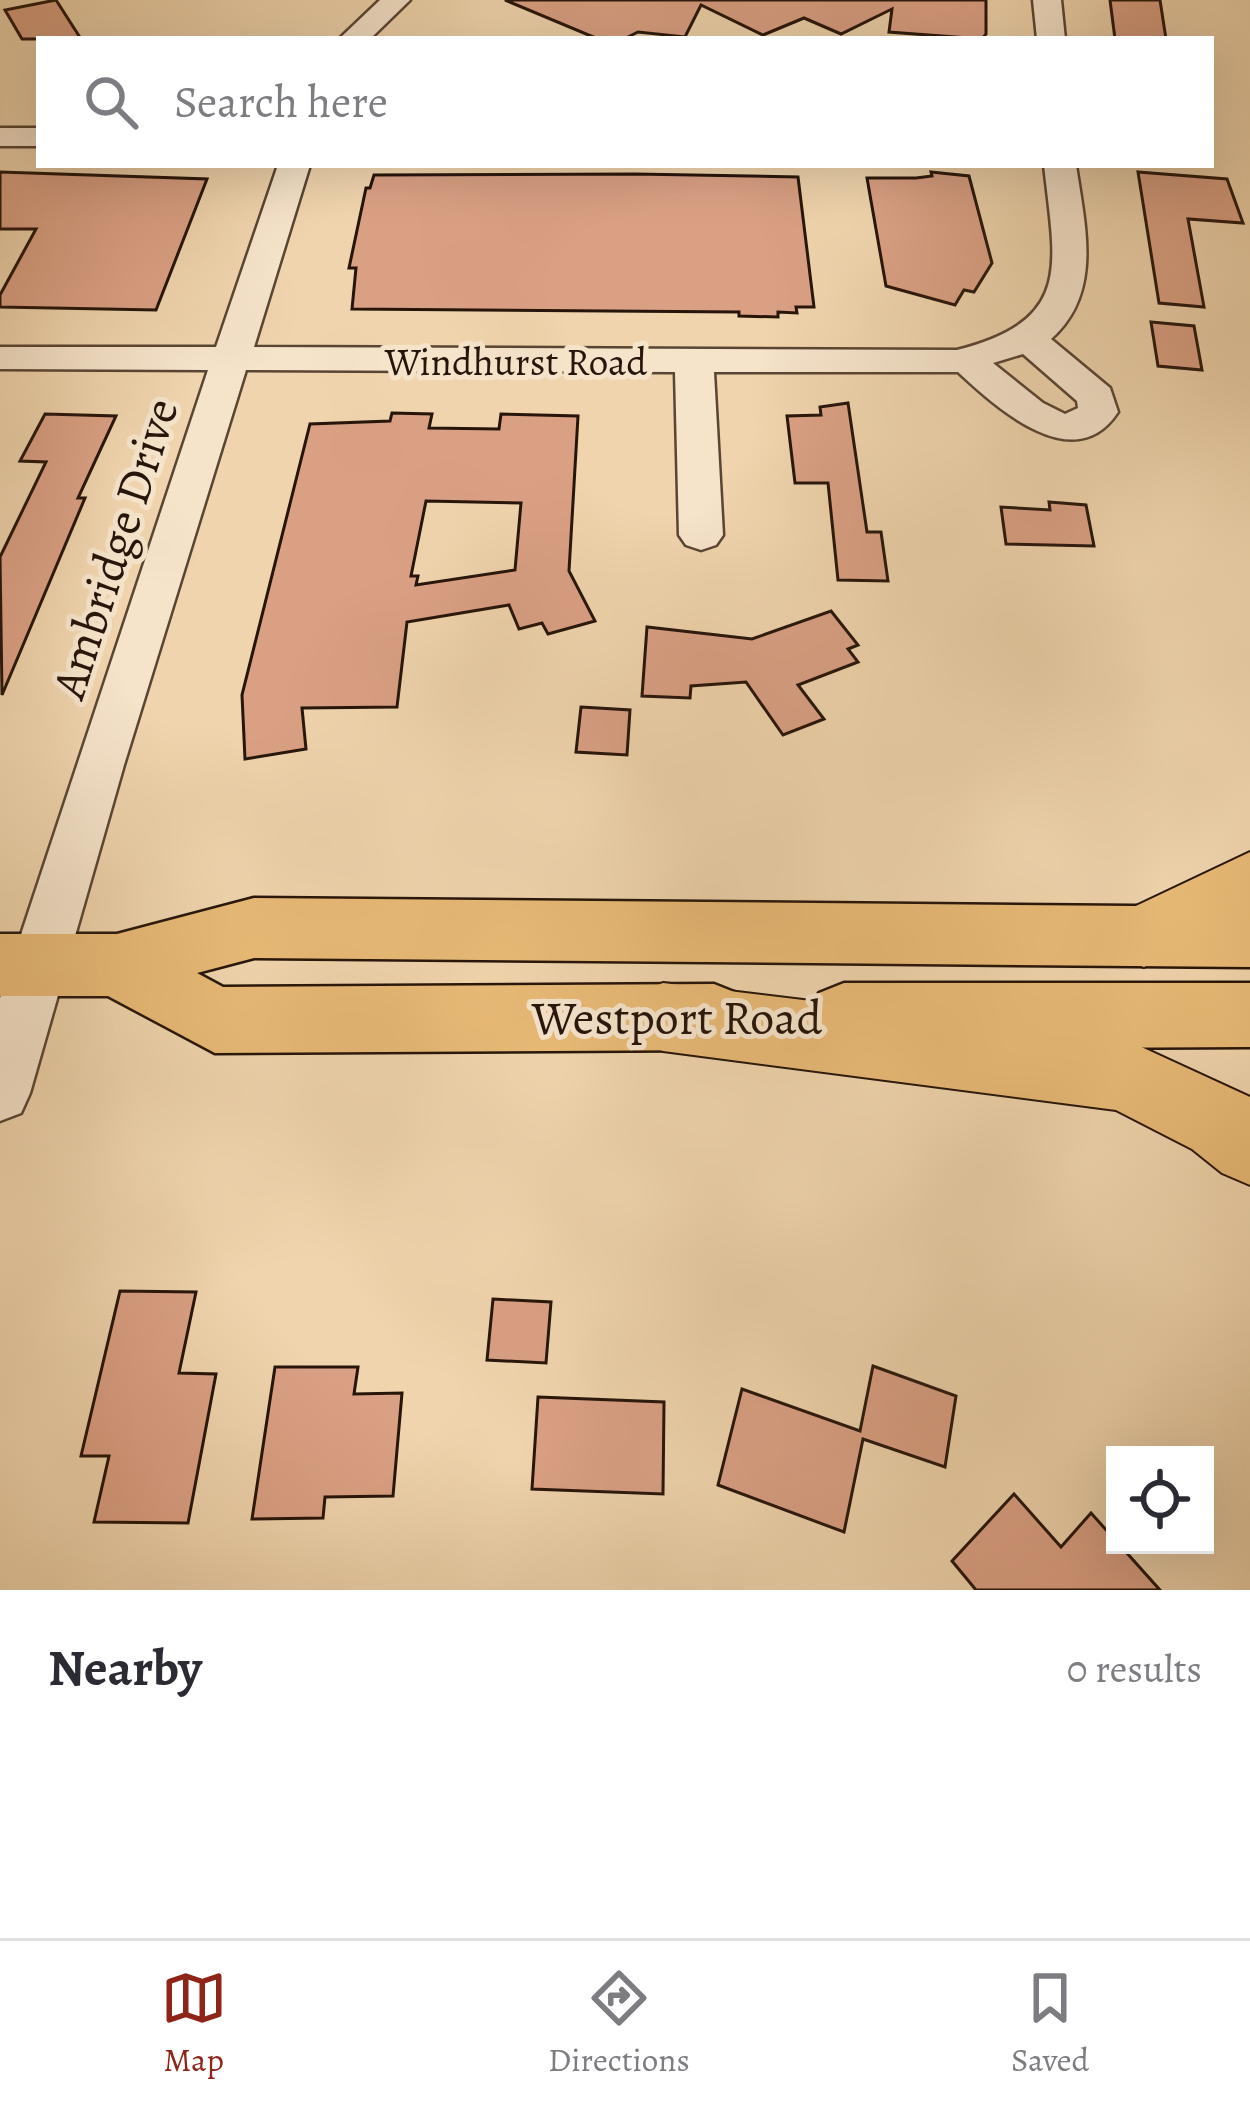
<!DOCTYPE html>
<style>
:root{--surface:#fff;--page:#f2f2f3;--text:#2b2b33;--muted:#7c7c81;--line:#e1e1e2;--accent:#8f2418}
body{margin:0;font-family:Alegreya,serif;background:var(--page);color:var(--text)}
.controls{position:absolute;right:36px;bottom:36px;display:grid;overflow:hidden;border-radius:0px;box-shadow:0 12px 48px #0002}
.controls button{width:108px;height:108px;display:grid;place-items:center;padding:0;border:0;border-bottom:3px solid var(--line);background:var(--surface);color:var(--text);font:60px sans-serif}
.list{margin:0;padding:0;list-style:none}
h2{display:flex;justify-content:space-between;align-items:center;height:156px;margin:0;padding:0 48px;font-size:51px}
h2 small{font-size:39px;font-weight:400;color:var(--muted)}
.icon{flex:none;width:66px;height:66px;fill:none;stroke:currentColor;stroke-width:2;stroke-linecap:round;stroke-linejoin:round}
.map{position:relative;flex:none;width:1250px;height:1590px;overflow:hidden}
.search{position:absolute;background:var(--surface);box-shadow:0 12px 48px #0002;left:36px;right:36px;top:36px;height:132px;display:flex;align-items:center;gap:30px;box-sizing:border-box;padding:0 42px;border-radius:0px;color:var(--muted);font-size:45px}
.sheet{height:348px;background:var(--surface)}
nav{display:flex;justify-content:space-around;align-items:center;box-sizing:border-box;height:168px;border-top:3px solid var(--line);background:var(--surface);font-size:33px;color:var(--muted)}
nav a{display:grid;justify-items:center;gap:6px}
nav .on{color:var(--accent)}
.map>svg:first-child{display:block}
</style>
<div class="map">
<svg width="1250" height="1590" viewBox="0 0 1250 1590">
<rect width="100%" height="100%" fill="#efd4ad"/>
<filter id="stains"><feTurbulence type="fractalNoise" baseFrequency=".00167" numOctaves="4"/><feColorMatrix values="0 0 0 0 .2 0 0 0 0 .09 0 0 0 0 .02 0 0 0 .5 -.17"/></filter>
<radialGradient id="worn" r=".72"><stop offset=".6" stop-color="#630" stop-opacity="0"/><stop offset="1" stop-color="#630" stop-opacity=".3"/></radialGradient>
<!-- building -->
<g fill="#daa084" stroke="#27150a" stroke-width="3" fill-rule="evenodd">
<polygon points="56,0 81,39 22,39 5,10"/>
<polygon points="505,0 986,0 986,34 982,39 889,32 892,9 841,34 804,18 763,35 701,5 685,37 638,32 624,39 598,39"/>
<polygon points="1110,0 1160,0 1166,39 1115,39"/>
<polygon points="0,172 207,179 156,310 0,307 0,295 36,229 0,229"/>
<polygon points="931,172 969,176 992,263 974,292 964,290 955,305 886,286 867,178 916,178 932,176"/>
<polygon points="1138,172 1227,179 1243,223 1188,219 1204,307 1159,303"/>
<polygon points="635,174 798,177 814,307 796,307 797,313 778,312 778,317 739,316 739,312 352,309 356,268 349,268 366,188 370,188 374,175"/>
<polygon points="1151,322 1194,326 1202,370 1158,366"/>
<polygon points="848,403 867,532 881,532 888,581 838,580 828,483 795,483 787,416 821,415 820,407"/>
<path d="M392 413 432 414 429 428 499 429 501 414 578 416 569 571 595 621 548 634 542 623 519 629 509 605 407 622 397 707 302 708 306 749 245 759 242 695 310 424 390 421ZM426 501 521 503 515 570 416 585 418 576H411Z"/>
<polygon points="45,414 116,416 78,498 85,498 2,695 0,557 46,462 20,461"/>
<polygon points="1049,502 1086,505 1094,546 1006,544 1001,507 1050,510"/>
<polygon points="831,611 858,645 848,649 858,662 798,685 824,719 783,735 746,682 691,686 690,698 642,696 647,627 752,639"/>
<polygon points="581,707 630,710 627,755 576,752"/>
<polygon points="120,1291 196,1292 179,1373 216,1374 188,1523 94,1522 109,1456 81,1456"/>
<polygon points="493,1299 551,1302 546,1363 487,1360"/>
<polygon points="873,1366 956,1396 945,1467 863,1439 844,1532 718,1485 742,1389 860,1431"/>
<polygon points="275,1367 358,1367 354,1394 402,1393 393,1496 325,1497 323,1518 252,1519"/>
<polygon points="538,1397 664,1402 663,1494 532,1489"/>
<polygon points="1014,1494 1061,1547 1091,1513 1160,1590 976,1590 952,1561"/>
</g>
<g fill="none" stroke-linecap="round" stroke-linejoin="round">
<!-- minor casing -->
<g stroke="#594533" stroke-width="5">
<g id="minor">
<polygon points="380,0 410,0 370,39 339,39"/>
<polygon points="1033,0 1061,0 1065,39 1037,39"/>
<rect x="0" y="128" width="39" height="18"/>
<path d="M278 165H310L254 347 957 350C1074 320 1055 266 1044 165H1076C1085 226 1103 293 1051 339L1110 388 1118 412C1074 479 996 407 958 372H714L723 535 716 545 701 550 686 545 679 535 675 372 246 370 124 765 30 1093 21 1113 0 1121V998L208 370 0 369V347H216ZM1023 354 1077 401 1078 408 1065 414 1043 403 993 363Z"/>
</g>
</g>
<!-- major casing -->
<g stroke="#27150a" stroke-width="5">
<g id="major">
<polygon points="254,898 1250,907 1250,967 254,958 197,973 223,987 714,984 739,994 750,1017 739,1040 714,1050 215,1053 108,996 0,996 0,934 117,934"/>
<polygon points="844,983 1250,983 1250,1047 844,1049 819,1039 808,1016 819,993"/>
</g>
</g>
<!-- highway casing -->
<g stroke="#27150a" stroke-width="4">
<g id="highway">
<polygon points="1250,852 1250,915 1144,967 1119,958 1108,936 1119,914"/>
<polygon points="663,983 1124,1039 1250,1097 1250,1185 1222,1173 1192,1149 1116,1110 663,1051 637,1041 626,1017 637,993"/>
</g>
</g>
<!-- minor -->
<use href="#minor" fill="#f5e3ca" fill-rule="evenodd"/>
<!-- major -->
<use href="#major" fill="#e8ba76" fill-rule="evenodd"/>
<!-- highway -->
<use href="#highway" fill="#e8ba76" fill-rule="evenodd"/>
</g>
<g text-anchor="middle" stroke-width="10" stroke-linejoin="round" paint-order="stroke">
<!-- far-street labels -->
<g font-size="39" fill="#27150a" stroke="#f5e3ca">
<text x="516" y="375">Windhurst Road</text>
</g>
<!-- street labels -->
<g font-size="48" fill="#27150a" stroke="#f5e3ca">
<text transform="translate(114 548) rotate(-72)" y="17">Ambridge Drive</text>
<text x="677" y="1034">Westport Road</text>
</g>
</g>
<rect width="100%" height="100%" filter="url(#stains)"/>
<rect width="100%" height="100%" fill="url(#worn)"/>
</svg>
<div class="controls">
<button><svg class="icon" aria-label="locate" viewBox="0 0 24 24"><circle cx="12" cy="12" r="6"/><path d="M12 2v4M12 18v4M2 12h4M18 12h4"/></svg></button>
</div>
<div class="search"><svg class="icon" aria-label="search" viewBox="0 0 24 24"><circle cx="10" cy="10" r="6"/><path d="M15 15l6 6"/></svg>Search here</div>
</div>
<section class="sheet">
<h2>Nearby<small>0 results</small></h2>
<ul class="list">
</ul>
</section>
<nav>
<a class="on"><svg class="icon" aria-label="map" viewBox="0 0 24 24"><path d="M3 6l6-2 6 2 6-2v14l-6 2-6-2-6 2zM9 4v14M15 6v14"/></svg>Map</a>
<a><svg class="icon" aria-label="directions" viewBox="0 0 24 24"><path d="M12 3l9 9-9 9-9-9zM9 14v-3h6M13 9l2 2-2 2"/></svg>Directions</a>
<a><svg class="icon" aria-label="saved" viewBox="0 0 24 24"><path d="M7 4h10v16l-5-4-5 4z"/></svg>Saved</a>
</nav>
